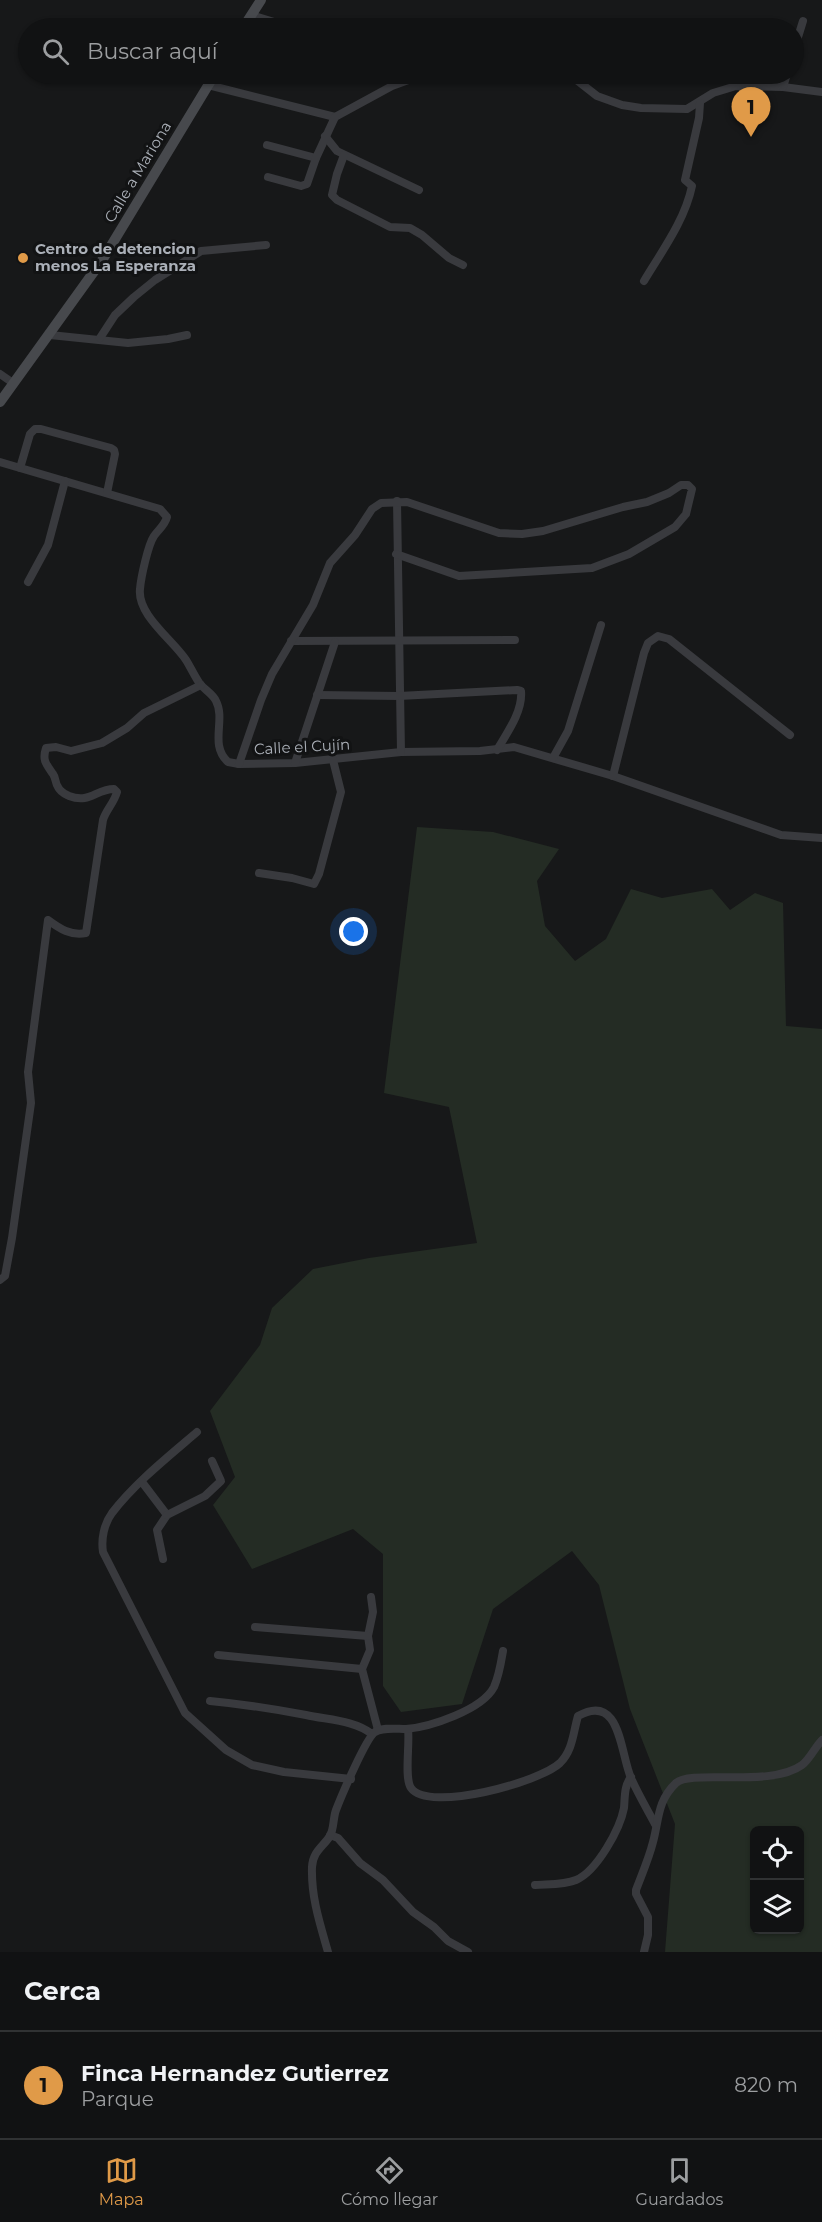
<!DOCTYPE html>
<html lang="es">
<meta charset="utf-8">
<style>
:root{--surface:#111213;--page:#1a1b1c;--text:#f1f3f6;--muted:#9c9ea0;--line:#303233;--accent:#e09a48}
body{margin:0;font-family:Montserrat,sans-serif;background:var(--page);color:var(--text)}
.controls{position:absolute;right:18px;bottom:18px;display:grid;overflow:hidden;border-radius:9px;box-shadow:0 2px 4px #0004}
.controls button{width:54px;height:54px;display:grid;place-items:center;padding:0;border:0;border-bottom:2px solid var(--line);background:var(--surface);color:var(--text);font:30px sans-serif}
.you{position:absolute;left:354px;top:932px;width:21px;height:21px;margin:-15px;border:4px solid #fff;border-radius:50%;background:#1a73e8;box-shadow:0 0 0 9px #1a73e833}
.badge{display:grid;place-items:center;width:39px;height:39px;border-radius:50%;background:var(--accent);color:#111;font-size:20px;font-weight:700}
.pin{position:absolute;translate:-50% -50px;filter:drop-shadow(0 2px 3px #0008)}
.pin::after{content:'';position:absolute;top:32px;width:21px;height:18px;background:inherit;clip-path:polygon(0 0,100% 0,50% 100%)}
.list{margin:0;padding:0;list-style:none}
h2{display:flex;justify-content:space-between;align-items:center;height:78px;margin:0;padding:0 24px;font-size:26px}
h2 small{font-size:20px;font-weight:400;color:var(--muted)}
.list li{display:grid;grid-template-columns:39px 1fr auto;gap:18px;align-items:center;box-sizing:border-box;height:108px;padding:0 24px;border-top:2px solid var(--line)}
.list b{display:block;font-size:22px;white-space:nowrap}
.list p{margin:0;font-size:20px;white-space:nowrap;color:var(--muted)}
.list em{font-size:20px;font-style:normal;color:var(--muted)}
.icon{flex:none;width:33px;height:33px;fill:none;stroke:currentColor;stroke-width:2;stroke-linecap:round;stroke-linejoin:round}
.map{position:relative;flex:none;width:822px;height:1952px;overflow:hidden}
.search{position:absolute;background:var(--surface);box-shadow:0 2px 4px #0004;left:18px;right:18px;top:18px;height:66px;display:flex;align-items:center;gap:15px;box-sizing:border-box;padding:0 21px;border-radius:33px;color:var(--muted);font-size:22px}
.sheet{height:186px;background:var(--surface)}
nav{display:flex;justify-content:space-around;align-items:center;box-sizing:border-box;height:84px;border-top:2px solid var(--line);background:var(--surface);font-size:16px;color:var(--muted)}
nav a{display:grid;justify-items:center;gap:3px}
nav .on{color:var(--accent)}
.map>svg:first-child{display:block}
</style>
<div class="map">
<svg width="822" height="1952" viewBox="0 0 822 1952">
<rect width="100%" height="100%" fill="#171819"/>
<!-- green -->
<path fill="#242c24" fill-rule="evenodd" d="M417 827 493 832 559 849 537 881 545 926 575 961 606 939 631 889 662 898 712 889 730 910 755 893 783 903 786 1026 822 1029V1952H665L675 1824 630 1709 599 1585 572 1551 493 1609 462 1704 401 1712 383 1686V1554L353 1529 252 1569 213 1505 235 1477 210 1411 260 1345 272 1308 313 1269 369 1258 477 1243 449 1107 384 1093ZM754 1830H800V1930H754Z"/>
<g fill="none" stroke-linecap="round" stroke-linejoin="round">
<!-- minor -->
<g stroke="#393a3e" stroke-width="8">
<polyline points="251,15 294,28"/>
<polyline points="794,50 803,21"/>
<polyline points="569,74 597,96 622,105 641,108 687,109 713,93 736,86 783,87 822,92"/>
<polyline points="208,85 335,117"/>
<polyline points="783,87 787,74"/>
<polyline points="325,136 337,151 419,190"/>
<polyline points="267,145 316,158"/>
<polyline points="344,155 337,174 332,195 337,200 390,227 410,228 422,235 449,258 463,265"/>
<polyline points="268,177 301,186 307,184 316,158 335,117 392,86 414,78 445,74"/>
<path d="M644 281C662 251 685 220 692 186L685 180 699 118 700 103"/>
<polyline points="50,335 128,343 168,339 187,335"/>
<polyline points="100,338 115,315 134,297 155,280 201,251 266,245"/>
<polyline points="0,374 13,383"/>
<path d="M0 462 160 509 167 517C165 525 159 529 154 536 148 545 141 577 140 589 137 615 173 640 186 660 191 668 195 677 200 684 205 690 213 694 216 701 226 720 209 745 228 762L239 764 295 763 401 752 480 751 514 747 613 776 781 835 822 838"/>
<polyline points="20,468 30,434 35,429 41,429 111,448 114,450 115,454 107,493"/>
<polyline points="397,501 401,752"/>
<polyline points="28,582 48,545 65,481"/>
<polyline points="291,641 515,640"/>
<path d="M317 695 399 696 517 690 521 691C523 711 507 733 497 750"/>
<polyline points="553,758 568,731 601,625"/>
<polyline points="295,763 335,642"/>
<polyline points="239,764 261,700 272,674 313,605 330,563 355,535 372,509 381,503 407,502 499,533 522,534 543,531 623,507 647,502 669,493 681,485 688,485 692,489 686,514 675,527 629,554 592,568 459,576 396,554"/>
<polyline points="613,776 644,653 648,643 658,636 669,639 790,735"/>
<polyline points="259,873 292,878 314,884 319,874 341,792 333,760"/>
<path d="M0 1280 5 1276 12 1238 31 1103 28 1072 48 920C60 929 71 936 86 933L103 820C106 810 114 803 117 792L114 789C96 789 90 804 69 796 65 794 60 792 58 787 55 783 56 778 53 774 46 764 42 760 46 748L56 747 71 751 102 743 127 728 144 713 201 685"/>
<path d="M197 1432C169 1456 135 1483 112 1513 104 1524 101 1539 103 1552L185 1713 226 1750 252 1765 284 1772 351 1779"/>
<polyline points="142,1482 167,1515 157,1530 163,1559"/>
<polyline points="167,1515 205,1496 221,1481 212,1461"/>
<polyline points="371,1597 373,1612 368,1636 370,1650 362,1669 378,1730"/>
<polyline points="255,1627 368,1636"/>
<polyline points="218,1655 362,1669"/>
<path d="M210 1701C242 1704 274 1709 306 1715 328 1720 354 1720 372 1734"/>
<path d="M408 1729C410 1744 404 1778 411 1788 429 1813 540 1782 560 1763 573 1750 573 1733 578 1716 621 1692 620 1753 631 1778 638 1794 647 1809 655 1824"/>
<polyline points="330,1835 338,1838 360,1863 383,1880 413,1912 434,1927 448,1941 468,1952"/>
<path d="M535 1885C548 1884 564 1885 576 1880 597 1871 620 1829 624 1808 625 1797 624 1786 631 1777"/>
<path d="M328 1952C320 1924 311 1897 312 1867 313 1851 323 1847 330 1836 334 1829 333 1818 336 1810 341 1797 366 1738 375 1732 383 1727 396 1729 406 1729 430 1727 482 1710 494 1687 499 1676 501 1663 503 1651"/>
<path d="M644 1952 648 1935V1917L636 1894V1890C642 1874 649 1858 653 1842 659 1820 657 1801 676 1783 691 1769 771 1788 802 1765 810 1759 815 1747 822 1740"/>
</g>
<!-- secondary -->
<g stroke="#47494d" stroke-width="10">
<polyline points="243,28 261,0"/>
<polyline points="0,402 103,259 215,74"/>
</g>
</g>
<!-- markers -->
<circle fill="#e09a48" stroke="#121314" stroke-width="2" cx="23" cy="258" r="6"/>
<g text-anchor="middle" stroke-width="6" stroke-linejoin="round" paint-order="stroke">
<!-- street labels -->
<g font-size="15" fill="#abb0b8" stroke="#121314">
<text transform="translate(138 172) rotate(-59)" y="5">Calle a Mariona</text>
<text transform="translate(302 747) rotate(-3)" y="5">Calle el Cujín</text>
</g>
<!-- poi labels -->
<g font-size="15" font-weight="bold" fill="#abb0b8" stroke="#121314" text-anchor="start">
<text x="35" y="254">Centro de detencion<tspan x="35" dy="17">menos La Esperanza</tspan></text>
</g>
</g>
</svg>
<div class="controls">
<button><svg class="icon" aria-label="locate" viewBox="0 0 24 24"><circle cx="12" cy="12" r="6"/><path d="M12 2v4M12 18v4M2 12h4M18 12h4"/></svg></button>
<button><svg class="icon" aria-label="layers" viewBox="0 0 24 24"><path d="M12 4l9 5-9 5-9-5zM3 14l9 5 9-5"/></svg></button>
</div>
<div class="you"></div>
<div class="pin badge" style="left:751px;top:137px">1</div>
<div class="search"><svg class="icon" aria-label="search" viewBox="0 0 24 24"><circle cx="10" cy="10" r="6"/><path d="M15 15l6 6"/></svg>Buscar aquí</div>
</div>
<section class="sheet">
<h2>Cerca<small></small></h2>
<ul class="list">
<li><span class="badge">1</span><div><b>Finca Hernandez Gutierrez</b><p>Parque</p></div><em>820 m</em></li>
</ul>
</section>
<nav>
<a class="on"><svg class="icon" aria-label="map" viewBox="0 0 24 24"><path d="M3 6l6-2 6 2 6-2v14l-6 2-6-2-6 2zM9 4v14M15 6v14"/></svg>Mapa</a>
<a><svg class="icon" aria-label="directions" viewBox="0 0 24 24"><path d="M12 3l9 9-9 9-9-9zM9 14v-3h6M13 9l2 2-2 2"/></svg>Cómo llegar</a>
<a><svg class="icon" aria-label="saved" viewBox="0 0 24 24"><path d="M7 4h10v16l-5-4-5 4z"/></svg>Guardados</a>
</nav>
